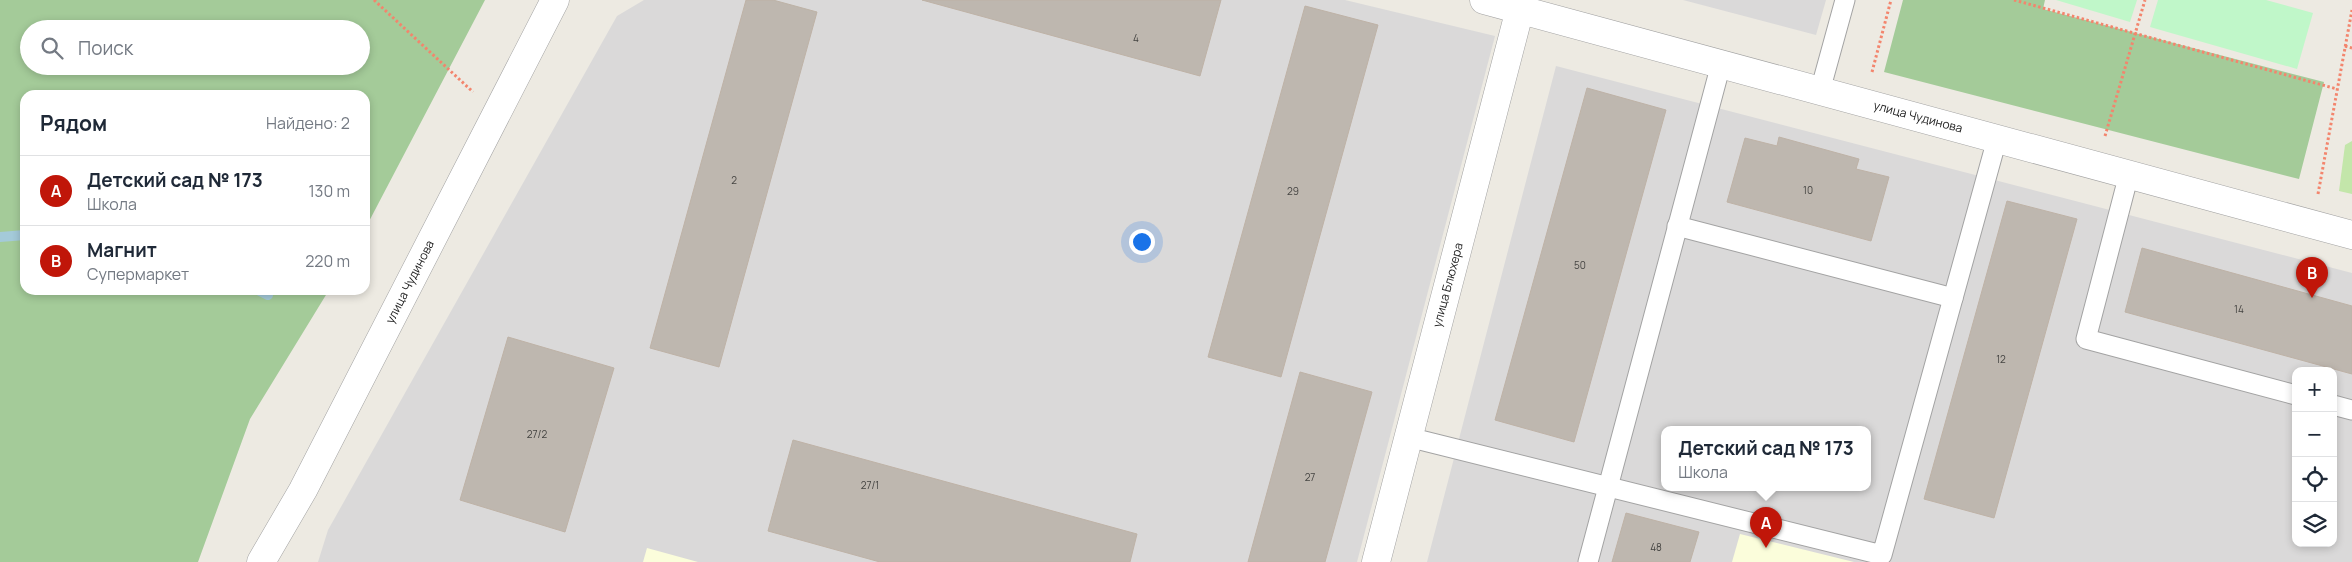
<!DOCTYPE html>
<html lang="ru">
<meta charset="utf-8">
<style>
:root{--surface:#fff;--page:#f6f6f7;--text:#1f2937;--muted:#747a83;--line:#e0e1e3;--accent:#c01609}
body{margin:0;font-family:Manrope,sans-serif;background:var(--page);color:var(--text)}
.controls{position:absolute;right:15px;bottom:15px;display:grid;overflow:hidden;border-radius:10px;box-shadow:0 2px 8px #0003}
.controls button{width:45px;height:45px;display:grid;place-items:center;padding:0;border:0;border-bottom:1px solid var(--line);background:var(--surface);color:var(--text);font:25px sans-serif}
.you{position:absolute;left:1141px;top:241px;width:18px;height:18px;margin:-12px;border:4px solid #fff;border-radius:50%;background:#1a73e8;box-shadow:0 0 0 8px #1a73e833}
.badge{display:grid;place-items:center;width:32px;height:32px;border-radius:50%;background:var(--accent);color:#fff;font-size:16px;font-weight:700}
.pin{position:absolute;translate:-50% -41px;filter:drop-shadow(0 1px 2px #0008)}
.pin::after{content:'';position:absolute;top:26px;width:18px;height:15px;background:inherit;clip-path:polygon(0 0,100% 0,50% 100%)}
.popup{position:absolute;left:1661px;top:426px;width:210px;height:65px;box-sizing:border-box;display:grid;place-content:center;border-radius:10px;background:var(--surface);filter:drop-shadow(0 1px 4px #0005);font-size:16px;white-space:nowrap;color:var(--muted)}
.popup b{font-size:19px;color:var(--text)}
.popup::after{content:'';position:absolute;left:50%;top:100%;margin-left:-10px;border:10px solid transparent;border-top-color:var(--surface)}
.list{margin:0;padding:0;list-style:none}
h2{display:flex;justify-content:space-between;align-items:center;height:65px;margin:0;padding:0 20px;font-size:21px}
h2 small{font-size:16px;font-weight:400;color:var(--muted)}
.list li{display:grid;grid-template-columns:32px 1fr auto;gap:15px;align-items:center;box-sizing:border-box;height:70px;padding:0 20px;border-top:1px solid var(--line)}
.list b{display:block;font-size:19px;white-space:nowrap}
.list p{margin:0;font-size:16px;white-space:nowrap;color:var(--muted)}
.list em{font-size:16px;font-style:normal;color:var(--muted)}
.icon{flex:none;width:28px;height:28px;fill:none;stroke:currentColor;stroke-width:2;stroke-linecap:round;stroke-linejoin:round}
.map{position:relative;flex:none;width:2352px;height:562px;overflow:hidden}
.search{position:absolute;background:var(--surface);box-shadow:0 2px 8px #0003;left:20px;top:20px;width:350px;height:55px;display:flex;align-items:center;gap:12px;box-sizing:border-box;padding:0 18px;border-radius:28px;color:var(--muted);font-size:19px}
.panel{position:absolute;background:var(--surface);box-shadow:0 2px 8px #0003;left:20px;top:90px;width:350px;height:205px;border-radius:15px}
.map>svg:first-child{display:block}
</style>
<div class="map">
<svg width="2352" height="562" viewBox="0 0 2352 562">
<rect width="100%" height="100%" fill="#edeae2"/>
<!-- residential -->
<g fill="#dad9d9" fill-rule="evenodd">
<polygon points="644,0 1345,0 1495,36 1357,562 318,562 328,530 617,16"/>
<polygon points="1683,0 1826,0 1816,35"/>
<path d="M1556 66 2352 273V562H1427ZM2296 371H2333V543H2296ZM1665 429H1867V487H1665Z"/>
</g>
<!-- education -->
<g fill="#fbfddb">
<polygon points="1740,534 1854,562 1732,562"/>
<polygon points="647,548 698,562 643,562"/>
</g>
<!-- grass -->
<polygon fill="#c3e6aa" points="2352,141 2352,194 2339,191 2345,145"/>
<!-- forest -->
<g fill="#a4cb99" fill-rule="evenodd">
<path d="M0 0H485L365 229V95H25V290H329L250 419 198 562H0ZM29 29H361V66H29Z"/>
<polygon points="1903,0 2045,0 2043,9 2324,82 2299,179 1884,72"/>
</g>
<!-- park -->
<g fill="#c0f7c9">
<polygon points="2056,0 2137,0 2130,22"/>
<polygon points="2158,0 2266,0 2313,13 2297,69 2150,27"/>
</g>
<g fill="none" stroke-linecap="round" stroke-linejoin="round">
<!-- stream -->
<g stroke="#a4cad9" stroke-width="10">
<polyline points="0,237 25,235"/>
<polyline points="258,290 268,295"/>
</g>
</g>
<!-- building -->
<g fill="#beb7af" stroke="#beb2a6">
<polygon points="746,0 773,0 817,12 719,367 650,348"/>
<polygon points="922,0 1221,0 1200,76"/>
<polygon points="1305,6 1378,25 1281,377 1208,357"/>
<polygon points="1587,88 1666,110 1574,442 1495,420"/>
<polygon points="1779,137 1859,159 1856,169 1889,177 1871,241 1727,202 1745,138 1777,146"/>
<polygon points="2007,201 2077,219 1994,518 1924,499"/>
<polygon points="2142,248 2352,306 2352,374 2125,312"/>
<polygon points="508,337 614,368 565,532 460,500"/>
<polygon points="1300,372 1372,392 1325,562 1248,562"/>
<polygon points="793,440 1137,534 1130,562 880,562 768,531"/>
<polygon points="1626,513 1699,532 1690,562 1612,562"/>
</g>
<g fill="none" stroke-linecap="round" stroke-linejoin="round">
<!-- lane casing -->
<g stroke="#a3a3a3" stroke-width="21">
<g id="lane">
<polyline points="1820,91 1845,0"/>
<polyline points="2129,174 2086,339 2296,395"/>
<polyline points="1677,226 1953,298"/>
<polyline points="2333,405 2352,410"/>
<polyline points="1408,437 1882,555 1997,139"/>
<polyline points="1588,562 1721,64"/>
</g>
</g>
<!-- street casing -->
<g stroke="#a3a3a3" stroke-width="29">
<g id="street">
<polyline points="1484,0 2352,235"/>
<polyline points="261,562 303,490 555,0"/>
<polyline points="1376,562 1520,9"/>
</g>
</g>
<!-- path -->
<g stroke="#f3856d" stroke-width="3" stroke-dasharray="2.5 2.5" stroke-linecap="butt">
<polyline points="374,0 473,92"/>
<polyline points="2014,0 2337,89"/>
<polyline points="2345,46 2352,48"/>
<polyline points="1872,72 1891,0"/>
<polyline points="2105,136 2145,0"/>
<polyline points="2318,194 2352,10"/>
</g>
<!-- lane -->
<use href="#lane" stroke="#fff" stroke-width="19"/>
<!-- street -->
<use href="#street" stroke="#fff" stroke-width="28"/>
</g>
<g text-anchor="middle" stroke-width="4.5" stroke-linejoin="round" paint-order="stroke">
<!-- number labels -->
<g font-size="10" fill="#444341">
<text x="1136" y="42">4</text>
<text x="734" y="184">2</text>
<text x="1808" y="194">10</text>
<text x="1293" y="195">29</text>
<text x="1580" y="269">50</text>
<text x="2239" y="313">14</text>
<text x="2001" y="363">12</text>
<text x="537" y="438">27/2</text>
<text x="1310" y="481">27</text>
<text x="870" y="489">27/1</text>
<text x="1656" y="551">48</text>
</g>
<!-- street labels -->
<g font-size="12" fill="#1c1c1c" stroke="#fff">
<text transform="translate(1918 117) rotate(15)" y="4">улица Чудинова</text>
<text transform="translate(410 282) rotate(-63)" y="4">улица Чудинова</text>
<text transform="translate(1448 285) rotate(-75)" y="4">улица Блюхера</text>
</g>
</g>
</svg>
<div class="controls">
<button>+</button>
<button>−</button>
<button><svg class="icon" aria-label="locate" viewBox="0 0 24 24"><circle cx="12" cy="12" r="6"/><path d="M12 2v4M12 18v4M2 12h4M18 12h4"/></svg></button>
<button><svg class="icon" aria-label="layers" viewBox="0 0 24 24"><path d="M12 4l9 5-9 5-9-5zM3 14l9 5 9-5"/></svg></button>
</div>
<div class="you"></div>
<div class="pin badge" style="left:1766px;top:548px">A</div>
<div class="popup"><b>Детский сад № 173</b>Школа</div>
<div class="pin badge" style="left:2312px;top:298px">B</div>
<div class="search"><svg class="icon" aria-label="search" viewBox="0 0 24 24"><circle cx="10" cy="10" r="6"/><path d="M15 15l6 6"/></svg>Поиск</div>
<section class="panel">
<h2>Рядом<small>Найдено: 2</small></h2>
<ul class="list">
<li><span class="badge">A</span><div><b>Детский сад № 173</b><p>Школа</p></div><em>130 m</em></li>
<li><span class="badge">B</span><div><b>Магнит</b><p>Супермаркет</p></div><em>220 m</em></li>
</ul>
</section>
</div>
